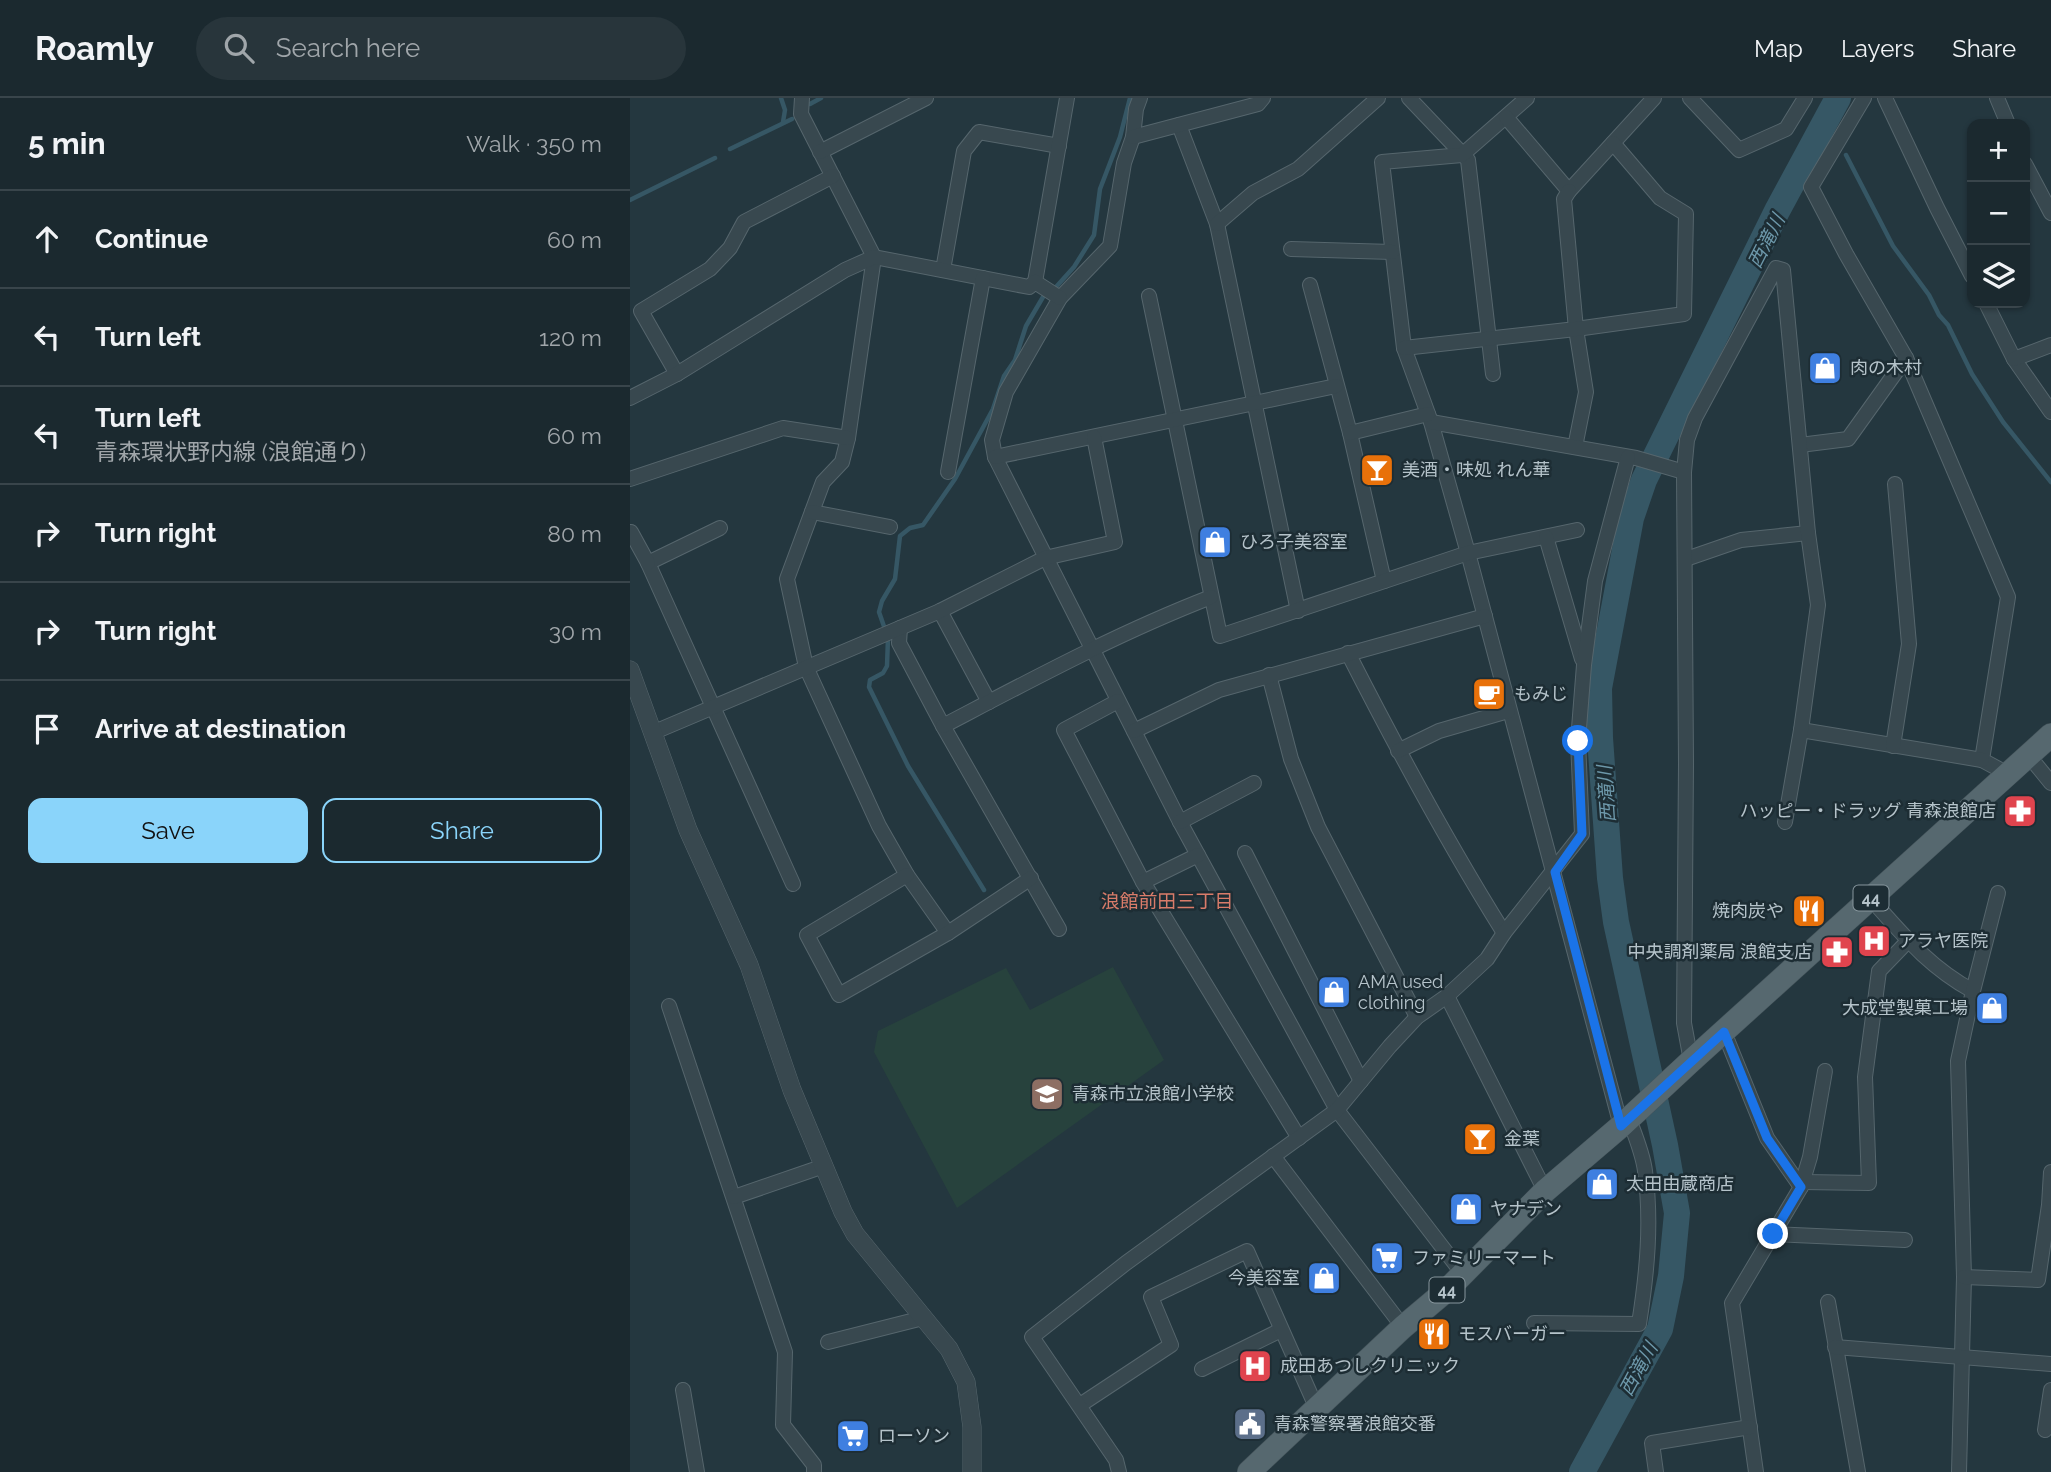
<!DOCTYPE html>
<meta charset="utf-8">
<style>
:root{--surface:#1b292f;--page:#28353b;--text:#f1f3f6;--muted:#a0a6aa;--line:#39454b;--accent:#8ad4fa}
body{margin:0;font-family:Raleway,"Noto Sans JP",sans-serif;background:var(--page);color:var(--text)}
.controls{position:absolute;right:21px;top:21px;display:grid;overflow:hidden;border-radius:14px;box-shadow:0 2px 5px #0004}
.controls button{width:63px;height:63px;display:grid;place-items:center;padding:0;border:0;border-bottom:2px solid var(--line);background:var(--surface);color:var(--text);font:35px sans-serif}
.stop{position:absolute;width:21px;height:21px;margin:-16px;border:5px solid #1a73e8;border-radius:50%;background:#fff}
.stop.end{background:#1a73e8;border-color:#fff;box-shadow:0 2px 7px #0008}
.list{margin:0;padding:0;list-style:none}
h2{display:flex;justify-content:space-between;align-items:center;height:91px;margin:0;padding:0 28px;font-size:30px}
h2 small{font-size:23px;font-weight:400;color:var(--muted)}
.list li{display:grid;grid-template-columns:46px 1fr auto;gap:21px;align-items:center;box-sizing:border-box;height:98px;padding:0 28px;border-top:2px solid var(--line)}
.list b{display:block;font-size:26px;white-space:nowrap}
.list p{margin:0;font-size:23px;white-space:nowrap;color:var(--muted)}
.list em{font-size:23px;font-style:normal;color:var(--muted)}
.actions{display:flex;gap:14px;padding:21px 28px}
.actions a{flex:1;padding:16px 0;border:2px solid var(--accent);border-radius:14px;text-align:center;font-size:24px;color:var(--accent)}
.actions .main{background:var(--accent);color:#111}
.icon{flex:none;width:38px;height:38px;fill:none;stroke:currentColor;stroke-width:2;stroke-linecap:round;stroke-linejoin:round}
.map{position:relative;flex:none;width:1421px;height:1374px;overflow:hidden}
header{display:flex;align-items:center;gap:42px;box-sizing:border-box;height:98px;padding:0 35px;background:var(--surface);border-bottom:2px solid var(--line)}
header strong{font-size:33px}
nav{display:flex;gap:38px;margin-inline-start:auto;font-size:24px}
.search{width:490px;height:63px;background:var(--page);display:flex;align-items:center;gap:18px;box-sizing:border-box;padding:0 24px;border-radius:38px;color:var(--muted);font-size:26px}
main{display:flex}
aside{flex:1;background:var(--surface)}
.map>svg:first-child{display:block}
</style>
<header>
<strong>Roamly</strong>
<div class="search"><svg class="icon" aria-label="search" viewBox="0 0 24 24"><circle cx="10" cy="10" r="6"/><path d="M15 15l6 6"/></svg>Search here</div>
<nav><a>Map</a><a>Layers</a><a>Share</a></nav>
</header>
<main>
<aside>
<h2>5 min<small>Walk · 350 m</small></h2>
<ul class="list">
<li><svg class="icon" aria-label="ahead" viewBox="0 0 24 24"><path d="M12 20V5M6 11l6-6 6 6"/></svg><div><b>Continue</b></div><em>60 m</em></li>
<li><svg class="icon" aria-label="left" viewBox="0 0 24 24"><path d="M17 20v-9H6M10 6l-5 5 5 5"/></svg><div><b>Turn left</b></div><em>120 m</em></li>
<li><svg class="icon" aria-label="left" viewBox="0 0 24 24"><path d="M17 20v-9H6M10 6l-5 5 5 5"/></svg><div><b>Turn left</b><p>青森環状野内線 (浪館通り)</p></div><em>60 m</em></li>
<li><svg class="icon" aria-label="right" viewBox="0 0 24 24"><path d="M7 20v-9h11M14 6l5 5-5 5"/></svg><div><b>Turn right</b></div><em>80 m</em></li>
<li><svg class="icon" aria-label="right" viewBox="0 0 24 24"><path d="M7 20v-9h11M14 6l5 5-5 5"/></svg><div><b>Turn right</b></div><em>30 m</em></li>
<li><svg class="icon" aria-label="arrive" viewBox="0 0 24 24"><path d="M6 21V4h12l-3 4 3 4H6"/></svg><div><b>Arrive at destination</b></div></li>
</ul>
<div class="actions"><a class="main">Save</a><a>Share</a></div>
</aside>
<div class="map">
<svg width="1421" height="1374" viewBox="0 0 1421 1374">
<rect width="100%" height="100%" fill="#24373f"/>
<!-- green -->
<polygon fill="#27423d" points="483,869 534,962 327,1110 244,954 248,933 376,870 400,912"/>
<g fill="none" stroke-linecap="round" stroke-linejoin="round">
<!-- stream -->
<g stroke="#365765" stroke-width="4.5">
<polyline points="151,0 155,12 153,24"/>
<polyline points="180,6 191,0"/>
<polyline points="1186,40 1197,45"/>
<polyline points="100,51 162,21"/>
<polyline points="1216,57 1263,148 1299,197 1309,217 1318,227 1342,276 1373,324 1421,384"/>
<polyline points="0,102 85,60"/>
<polyline points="426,189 444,169 464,137 470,91 490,39 500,0"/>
<polyline points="354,792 278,668 239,589 240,582 253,575 257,568 258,540 249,514 252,503 265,481 270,438 280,430 293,427 325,381 363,311 374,278 385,262 396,228 413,199"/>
</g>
<!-- river -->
<polyline stroke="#365765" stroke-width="26" points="952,1374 1030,1231 1041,1178 1047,1115 1035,1047 986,824 980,780 970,640 969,590 1001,420 1014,382 1147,113 1208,0"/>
<!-- minor casing -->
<g stroke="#56666d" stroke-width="16">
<g id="minor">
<polyline points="172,0 171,16 244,159 218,340 212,364 193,384 157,481 176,569 249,728 277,777 318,835"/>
<polyline points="510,0 506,11 503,39 494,65 480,148 430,200 376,294 362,342 365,359 550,724 707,1012 833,1176"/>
<polyline points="779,0 838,62 863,276"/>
<polyline points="897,0 832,57 752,64 774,250 801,324 838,455 991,1028"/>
<polyline points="1060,0 1109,52 1156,31 1175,0"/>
<polyline points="1234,0 1181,89 1216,156 1276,260 1378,499 1352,662 1378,676"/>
<polyline points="1255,0 1307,110 1342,178"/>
<polyline points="1367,0 1378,26"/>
<polyline points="876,19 939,93 1024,0"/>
<polyline points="549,27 587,126 668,513"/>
<polyline points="503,39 628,6 633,0"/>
<polyline points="190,54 296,0"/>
<polyline points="1395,66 1421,115"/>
<polyline points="939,93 934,101 946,231 956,294 945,349"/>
<polyline points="587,126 623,95 668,71 748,0"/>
<polyline points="661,151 762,154"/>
<polyline points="313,172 334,53 349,34 429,48"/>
<polyline points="405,184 437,0"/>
<polyline points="680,187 720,335 754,483"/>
<polyline points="519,198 590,538 838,455 947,432"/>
<polyline points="1356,205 1384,261 1421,314"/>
<polyline points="774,250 946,231 1054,216 1056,116 1030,100 983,45"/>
<polyline points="1384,261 1421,247"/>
<polyline points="47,276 11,213 80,171 100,150 114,124 203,78"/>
<polyline points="0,300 47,276 215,172 244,159 399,189 405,184 430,200"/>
<polyline points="801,324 1006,360 1054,374"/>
<polyline points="720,335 798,316"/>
<polyline points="1170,347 1218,341 1276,260"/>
<polyline points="365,359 706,288"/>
<polyline points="318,374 353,180"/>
<polyline points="0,381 153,330 218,340"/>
<polyline points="182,414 260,429"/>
<polyline points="90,430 18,465 163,786"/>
<polyline points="1,434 18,465"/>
<polyline points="916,439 952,561"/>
<polyline points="1056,461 1111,442 1178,435"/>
<polyline points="310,513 359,604"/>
<polyline points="270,530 269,545 313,628 429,831"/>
<path d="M718 555C767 651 817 744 874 835"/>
<polyline points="639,577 661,661 688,729 787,919"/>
<polyline points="488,603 434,632 513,784 669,1040"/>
<path d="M313 628C401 582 488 535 581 499"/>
<polyline points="1171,632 1352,662"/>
<polyline points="504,633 589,592 855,518"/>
<polyline points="22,635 310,513 415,460 485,444 464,339"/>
<polyline points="1263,648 1279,546 1265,386"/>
<polyline points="768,653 809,633 878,613"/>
<polyline points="1399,658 1421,685"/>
<polyline points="550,724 624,685"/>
<polyline points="615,755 731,983"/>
<polyline points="277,777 177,837 209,897 318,835 401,780"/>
<polyline points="513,784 568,757"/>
<path d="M1241 801C1274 838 1299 869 1343 893L1328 963 1334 1179 1329 1374"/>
<polyline points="1343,893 1368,795"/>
<polyline points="817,898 915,1093"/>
<polyline points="39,908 155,1254 153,1327 184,1367 184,1374"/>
<polyline points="1094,934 1137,1040 1171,1089 1102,1205 1126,1374"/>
<polyline points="1061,963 1054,925 1056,666 1054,374 1057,342 1065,320 1146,170 1153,172 1178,435 1188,507 1171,632 1155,724"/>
<polyline points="643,1058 773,1229"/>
<polyline points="1173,1084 1239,1085 1235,979 1249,873 1278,843"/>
<polyline points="1171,1089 1180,1059 1195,973"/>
<polyline points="104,1099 194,1068"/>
<polyline points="1143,1136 1275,1142"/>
<polyline points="1334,1179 1408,1182 1419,1107 1421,1074"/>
<polyline points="1198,1204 1228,1374"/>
<path d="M904 1225 1009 1226C1017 1175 1022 1124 1015 1073 1013 1056 1005 1037 999 1021"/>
<polyline points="198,1244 293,1220"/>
<polyline points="1205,1249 1421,1266"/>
<polyline points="572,1271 651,1232"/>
<polyline points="53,1292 67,1374"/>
<polyline points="450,1307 541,1247 521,1199 617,1153 687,1311"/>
<polyline points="1415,1332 1421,1292"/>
<polyline points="489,1374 486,1362 402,1239 496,1165 707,1012 760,948 787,919 817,898 857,861 874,835 952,736 948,643 954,567 965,483 998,359"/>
<polyline points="1026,1374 1022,1345 1120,1329"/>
</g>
</g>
<!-- tertiary casing -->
<g stroke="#56666d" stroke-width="19">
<polyline id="tertiary" points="0,572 58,732 119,867 162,992 213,1114 225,1136 319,1251 336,1284 342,1329 342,1374"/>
</g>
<!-- primary casing -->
<g stroke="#45545b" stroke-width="24">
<polyline id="primary" points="619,1374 773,1229 817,1192 915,1093 991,1028 1061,963 1421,637"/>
</g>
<!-- minor -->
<use href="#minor" stroke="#38484f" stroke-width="14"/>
<!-- tertiary -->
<use href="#tertiary" stroke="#38484f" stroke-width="18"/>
<!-- primary -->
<use href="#primary" stroke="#56686f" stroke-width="23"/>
</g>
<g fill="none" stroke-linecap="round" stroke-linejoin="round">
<!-- route -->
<polyline stroke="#1a73e8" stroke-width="9" points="948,643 952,736 925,774 991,1028 1094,934 1137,1040 1171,1089 1143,1136"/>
</g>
<!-- icons -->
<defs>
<g id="shop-square" transform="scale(1.75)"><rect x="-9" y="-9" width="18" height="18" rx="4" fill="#3f7fe0" stroke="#1d2d34"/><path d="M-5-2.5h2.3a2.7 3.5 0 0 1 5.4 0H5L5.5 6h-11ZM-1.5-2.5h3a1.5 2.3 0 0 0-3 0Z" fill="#fff"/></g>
<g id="bar-square" transform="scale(1.75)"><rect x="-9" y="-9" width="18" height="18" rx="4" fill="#e8710a" stroke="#1d2d34"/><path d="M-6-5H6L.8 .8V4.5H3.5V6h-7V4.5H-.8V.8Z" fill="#fff"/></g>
<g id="cafe-square" transform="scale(1.75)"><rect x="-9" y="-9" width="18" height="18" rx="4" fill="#e8710a" stroke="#1d2d34"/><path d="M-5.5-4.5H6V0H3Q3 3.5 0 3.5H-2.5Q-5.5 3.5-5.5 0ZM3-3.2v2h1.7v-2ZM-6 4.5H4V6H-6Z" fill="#fff"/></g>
<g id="pharmacy-square" transform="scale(1.75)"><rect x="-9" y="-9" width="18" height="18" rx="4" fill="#e0444e" stroke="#1d2d34"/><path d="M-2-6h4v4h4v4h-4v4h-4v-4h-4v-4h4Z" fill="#fff"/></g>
<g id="restaurant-square" transform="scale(1.75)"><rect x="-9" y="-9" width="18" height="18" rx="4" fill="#e8710a" stroke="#1d2d34"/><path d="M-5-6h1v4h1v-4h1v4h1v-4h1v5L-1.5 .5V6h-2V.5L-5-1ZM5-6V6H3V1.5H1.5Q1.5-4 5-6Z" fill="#fff"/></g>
<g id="hospital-square" transform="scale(1.75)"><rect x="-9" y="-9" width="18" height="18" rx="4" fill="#e0444e" stroke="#1d2d34"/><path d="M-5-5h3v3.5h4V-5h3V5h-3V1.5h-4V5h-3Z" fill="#fff"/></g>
<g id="school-square" transform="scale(1.75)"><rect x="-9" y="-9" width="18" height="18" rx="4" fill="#8d6e63" stroke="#1d2d34"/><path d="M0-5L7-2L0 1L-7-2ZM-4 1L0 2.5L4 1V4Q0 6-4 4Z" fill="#fff"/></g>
<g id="supermarket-square" transform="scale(1.75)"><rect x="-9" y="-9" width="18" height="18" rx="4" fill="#3f7fe0" stroke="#1d2d34"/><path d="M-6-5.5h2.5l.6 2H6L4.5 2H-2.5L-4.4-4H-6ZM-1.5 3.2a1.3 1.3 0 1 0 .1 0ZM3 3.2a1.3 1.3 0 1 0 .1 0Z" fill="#fff"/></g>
<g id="civic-square" transform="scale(1.75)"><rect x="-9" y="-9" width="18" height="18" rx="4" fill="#5c6f8a" stroke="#1d2d34"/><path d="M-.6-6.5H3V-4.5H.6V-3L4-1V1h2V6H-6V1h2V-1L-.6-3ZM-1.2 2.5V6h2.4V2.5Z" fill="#fff"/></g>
</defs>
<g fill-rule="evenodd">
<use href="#shop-square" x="1195" y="270"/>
<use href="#bar-square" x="747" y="372"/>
<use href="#shop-square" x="585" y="444"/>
<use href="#cafe-square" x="859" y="596"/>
<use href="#pharmacy-square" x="1390" y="713"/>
<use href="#restaurant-square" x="1179" y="813"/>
<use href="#hospital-square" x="1244" y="843"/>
<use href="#pharmacy-square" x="1207" y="854"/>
<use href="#shop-square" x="704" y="894"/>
<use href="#shop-square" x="1362" y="910"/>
<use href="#school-square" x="417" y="996"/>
<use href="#bar-square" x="850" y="1041"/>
<use href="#shop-square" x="972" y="1086"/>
<use href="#shop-square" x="836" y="1111"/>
<use href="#supermarket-square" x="757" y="1160"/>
<use href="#shop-square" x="694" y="1180"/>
<use href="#restaurant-square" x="804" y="1236"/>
<use href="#hospital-square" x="625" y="1268"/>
<use href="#civic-square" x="620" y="1326"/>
<use href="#supermarket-square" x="223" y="1338"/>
</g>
<g text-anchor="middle" stroke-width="5" stroke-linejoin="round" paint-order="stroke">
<!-- shield labels -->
<g fill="#1d2d34" stroke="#87969d" stroke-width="2">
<rect x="1223.5" y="787.5" width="35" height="25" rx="5"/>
<rect x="799.5" y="1179.5" width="35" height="25" rx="5"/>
</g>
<g font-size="16" font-weight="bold" fill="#b5c3ca">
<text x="1241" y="806">44</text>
<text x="817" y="1198">44</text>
</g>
<!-- poi labels -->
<g font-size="18" fill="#b5c3ca" stroke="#1d2d34" text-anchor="start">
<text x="1220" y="276">肉の木村</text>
<text x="772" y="378">美酒・味処 れん華</text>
<text x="610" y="450">ひろ子美容室</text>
<text x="884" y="602">もみじ</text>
<text x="1366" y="719" text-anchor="end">ハッピー・ドラッグ 青森浪館店</text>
<text x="1154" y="819" text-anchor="end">焼肉炭や</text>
<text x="1268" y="849">アラヤ医院</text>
<text x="1182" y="860" text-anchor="end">中央調剤薬局 浪館支店</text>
<text x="728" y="890">AMA used<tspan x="728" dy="21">clothing</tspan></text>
<text x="1338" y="916" text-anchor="end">大成堂製菓工場</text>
<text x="442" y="1002">青森市立浪館小学校</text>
<text x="874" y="1047">金葉</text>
<text x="996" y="1092">太田由蔵商店</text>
<text x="860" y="1117">ヤナデン</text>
<text x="782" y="1166">ファミリーマート</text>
<text x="670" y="1186" text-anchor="end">今美容室</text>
<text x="828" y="1242">モスバーガー</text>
<text x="650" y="1274">成田あつしクリニック</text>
<text x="644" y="1332">青森警察署浪館交番</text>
<text x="248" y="1344">ローソン</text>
</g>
<!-- water labels -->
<g font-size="19" font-style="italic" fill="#6d98aa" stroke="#1d2d34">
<text transform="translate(1136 143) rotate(-63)" y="7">西滝川</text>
<text transform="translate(976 696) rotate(-94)" y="7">西滝川</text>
<text transform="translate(1008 1271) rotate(-61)" y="7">西滝川</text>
</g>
<!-- neighbourhood labels -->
<g font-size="19" fill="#d97c6a" stroke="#1d2d34">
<text x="537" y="810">浪館前田三丁目</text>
</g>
</g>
</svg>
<div class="controls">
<button>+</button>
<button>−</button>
<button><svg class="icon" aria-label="layers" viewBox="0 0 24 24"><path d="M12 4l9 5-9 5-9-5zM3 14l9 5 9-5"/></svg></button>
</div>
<div class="stop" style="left:948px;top:643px"></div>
<div class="stop end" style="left:1143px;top:1136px"></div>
</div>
</main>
